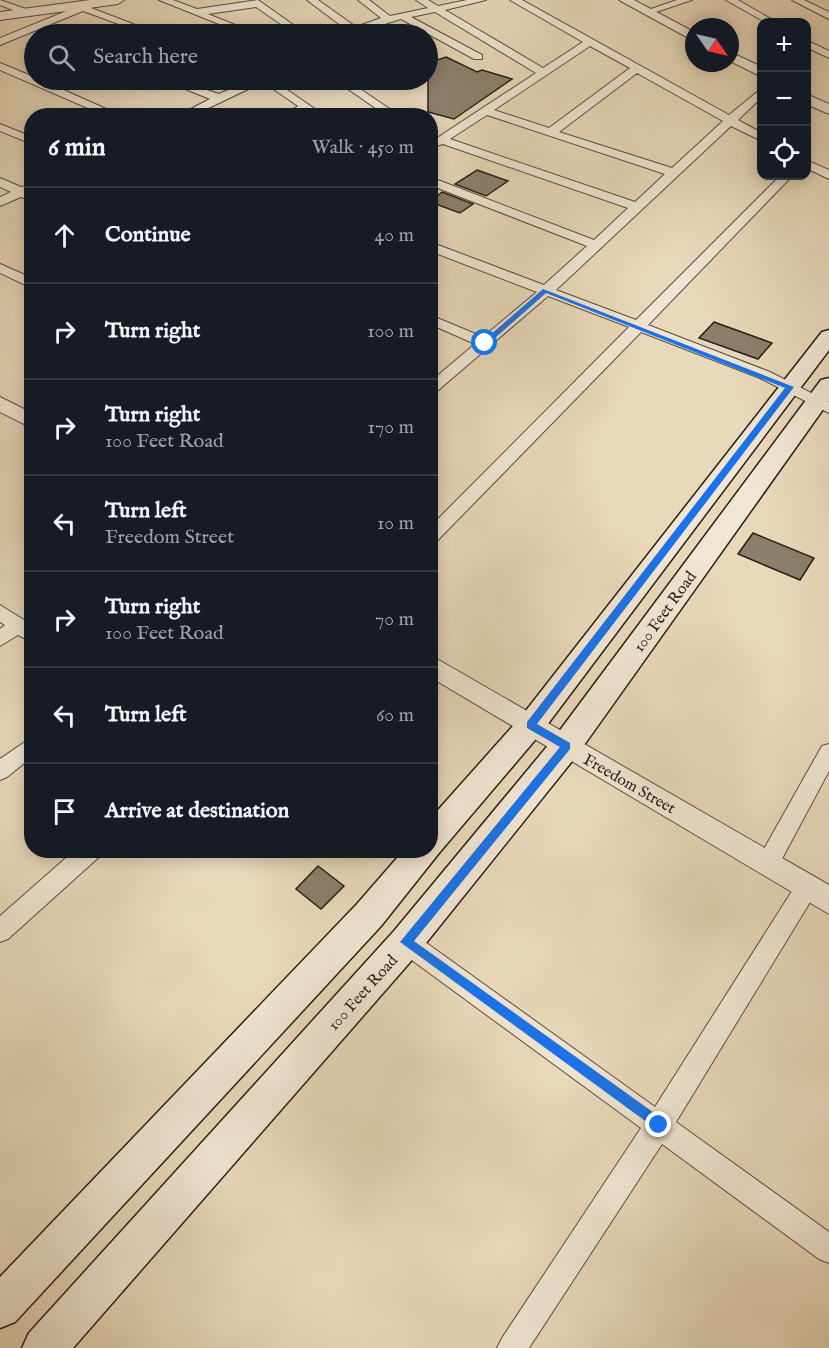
<!DOCTYPE html>
<meta charset="utf-8">
<style>
:root{--surface:#171b24;--page:#242831;--text:#f1f3f6;--muted:#9ea1a6;--line:#363941}
body{margin:0;font-family:"IM FELL English",serif;background:var(--page);color:var(--text)}
.controls{position:absolute;right:18px;top:18px;display:grid;overflow:hidden;border-radius:12px;box-shadow:0 3px 15px #0003}
.controls button{width:54px;height:54px;display:grid;place-items:center;padding:0;border:0;border-bottom:2px solid var(--line);background:var(--surface);color:var(--text);font:30px sans-serif}
.compass{position:absolute;left:685px;top:18px;width:54px;height:54px;border-radius:50%;background:var(--surface);box-shadow:0 3px 15px #0003;rotate:124deg}
.stop{position:absolute;width:18px;height:18px;margin:-14px;border:4px solid #1a73e8;border-radius:50%;background:#fff}
.stop.end{background:#1a73e8;border-color:#fff;box-shadow:0 2px 6px #0008}
.list{margin:0;padding:0;list-style:none}
h2{display:flex;justify-content:space-between;align-items:center;height:78px;margin:0;padding:0 24px;font-size:26px}
h2 small{font-size:20px;font-weight:400;color:var(--muted)}
.list li{display:grid;grid-template-columns:39px 1fr auto;gap:18px;align-items:center;box-sizing:border-box;height:96px;padding:0 24px;border-top:2px solid var(--line)}
.list b{display:block;font-size:22px;white-space:nowrap}
.list p{margin:0;font-size:20px;white-space:nowrap;color:var(--muted)}
.list em{font-size:20px;font-style:normal;color:var(--muted)}
.icon{flex:none;width:33px;height:33px;fill:none;stroke:currentColor;stroke-width:2;stroke-linecap:round;stroke-linejoin:round}
.map{position:relative;flex:none;width:829px;height:1348px;overflow:hidden}
.search{position:absolute;background:var(--surface);box-shadow:0 3px 15px #0003;left:24px;top:24px;width:414px;height:66px;display:flex;align-items:center;gap:15px;box-sizing:border-box;padding:0 21px;border-radius:33px;color:var(--muted);font-size:22px}
.panel{position:absolute;background:var(--surface);box-shadow:0 3px 15px #0003;left:24px;top:108px;width:414px;height:750px;border-radius:24px}
.map>svg:first-child{display:block}
</style>
<div class="map">
<svg width="829" height="1348" viewBox="0 0 829 1348">
<rect width="100%" height="100%" fill="#e9d9bb"/>
<filter id="stains"><feTurbulence type="fractalNoise" baseFrequency=".00333" numOctaves="4"/><feColorMatrix values="0 0 0 0 .2 0 0 0 0 .09 0 0 0 0 .02 0 0 0 .5 -.17"/></filter>
<radialGradient id="worn" r=".72"><stop offset=".6" stop-color="#630" stop-opacity="0"/><stop offset="1" stop-color="#630" stop-opacity=".3"/></radialGradient>
<!-- building -->
<g fill="#8c806c" stroke="#271f16" stroke-width="1.5">
<polygon points="446,57 477,72 482,70 512,79 454,119 428,112 428,63"/>
<polygon points="477,170 508,181 486,196 455,184"/>
<polygon points="442,192 473,204 460,213 430,202"/>
<polygon points="714,322 772,343 758,359 699,338"/>
<polygon points="753,533 814,558 800,580 738,554"/>
<polygon points="318,866 344,886 321,909 296,889"/>
</g>
<g fill="none" stroke-linecap="round" stroke-linejoin="round">
<!-- minor casing -->
<g stroke="#584e3f" stroke-width="2">
<g id="minor">
<polygon points="0,0 29,10 31,12 26,15 0,5"/>
<polygon points="159,0 173,0 197,9 258,0 306,34 295,34 256,7 208,14 257,34 244,34"/>
<path d="M307 0H318L356 27 381 18 358 0H369L390 16 428 8 416 0H428L438 6 467 0H486L445 10 543 68 583 42 510 0H522L729 115 762 88V97L738 120 762 133V141L731 126 556 290 636 320 780 176H792L648 325 770 372 829 402V413L760 378 641 332 436 542 430 544V527L629 327 548 296 435 393 430 394V382L475 344 430 324V315L483 337 537 292 430 251V242L544 285 587 246 430 185V177L594 240 628 208 443 144 430 148V142L437 138 536 73 435 12 411 17 482 55V59H474L401 19 352 34H339L347 30ZM590 46 630 68 549 128 494 110ZM637 73 723 121 672 168 559 132ZM487 115 665 174 635 202 450 139Z"/>
<polygon points="677,0 692,0 647,15 642,12"/>
<polygon points="726,0 738,0 776,22 765,22"/>
<polygon points="792,0 804,0 829,12 829,19"/>
<polygon points="91,1 99,3 91,8 159,34 146,34 83,11 0,45 0,38"/>
<polygon points="806,40 829,51 829,58 806,47"/>
<polygon points="0,63 34,77 34,80 41,80 122,116 106,116 0,70"/>
<polygon points="163,80 177,80 219,94 251,80 273,80 325,116 312,116 305,111 296,116 282,116 298,106 263,82 192,116 177,116 210,99"/>
<polygon points="335,80 347,80 400,116 387,116"/>
<polygon points="0,124 32,137 32,144 0,131"/>
<polygon points="806,160 829,170 829,179 806,168"/>
<polygon points="0,178 21,187 32,185 32,201 21,197 0,206 0,197 11,192 0,187"/>
<polygon points="0,264 32,278 32,288 0,273"/>
<polygon points="0,605 32,625 32,642 18,635 0,646 0,629 5,625 0,622"/>
<polygon points="32,737 32,757 7,777 0,780 0,759"/>
<polygon points="829,744 829,771 776,870 768,873 760,870 757,863 760,856 822,746"/>
<polygon points="75,850 102,850 99,857 8,939 0,942 0,916"/>
<polygon points="807,877 815,880 818,887 815,894 676,1122 829,1232 829,1263 819,1259 662,1144 529,1348 497,1348 502,1338 641,1128 398,950 394,942 398,934 406,931 414,934 655,1107 799,880"/>
</g>
</g>
<!-- tertiary casing -->
<g stroke="#584e3f" stroke-width="2">
<g id="tertiary">
<polygon points="90,0 124,0 118,4 0,20 0,12"/>
<polygon points="619,0 634,0 694,32 694,41"/>
<polygon points="730,52 762,67 762,77 730,61"/>
<polygon points="806,94 829,104 829,114 806,104"/>
<polygon points="0,397 32,413 32,428 0,412"/>
<polygon points="430,655 829,885 829,914 430,677"/>
</g>
</g>
<!-- secondary casing -->
<g stroke="#271f16" stroke-width="3">
<g id="secondary">
<polygon points="829,330 829,350 541,733 439,853 381,926 15,1322 0,1328 0,1277 357,904 404,850 430,850 430,819 521,717 822,332"/>
<polygon points="829,378 829,401 577,755 418,953 73,1348 22,1348 29,1333 394,931 555,737 821,380"/>
</g>
</g>
<!-- minor -->
<use href="#minor" fill="#f1e6d3" fill-rule="evenodd"/>
<!-- tertiary -->
<use href="#tertiary" fill="#f1e6d3" fill-rule="evenodd"/>
<!-- secondary -->
<use href="#secondary" fill="#f1e6d3" fill-rule="evenodd"/>
</g>
<!-- route -->
<polygon fill="#1a73e8" points="543,289 794,387 537,724 570,743 570,749 414,941 664,1120 664,1129 659,1131 400,942 560,747 527,728 527,722 785,388 546,293 487,345 482,345 482,342"/>
<g text-anchor="middle" stroke-width="6" stroke-linejoin="round" paint-order="stroke">
<!-- street labels -->
<g font-size="16" fill="#271f16" stroke="#f1e6d3">
<text transform="translate(664 611) rotate(-54)" y="6">100 Feet Road</text>
<text transform="translate(630 783) rotate(30)" y="6">Freedom Street</text>
<text transform="translate(362 992) rotate(-48)" y="6">100 Feet Road</text>
</g>
</g>
<rect width="100%" height="100%" filter="url(#stains)"/>
<rect width="100%" height="100%" fill="url(#worn)"/>
</svg>
<div class="controls">
<button>+</button>
<button>−</button>
<button><svg class="icon" aria-label="locate" viewBox="0 0 24 24"><circle cx="12" cy="12" r="6"/><path d="M12 2v4M12 18v4M2 12h4M18 12h4"/></svg></button>
</div>
<svg class="compass" viewBox="-18 -18 36 36"><path d="M0-13l5 13h-10z" fill="#e53935"/><path d="M0 13l5-13h-10z" fill="#9ea1a6"/></svg>
<div class="stop" style="left:485px;top:343px"></div>
<div class="stop end" style="left:659px;top:1125px"></div>
<div class="search"><svg class="icon" aria-label="search" viewBox="0 0 24 24"><circle cx="10" cy="10" r="6"/><path d="M15 15l6 6"/></svg>Search here</div>
<section class="panel">
<h2>6 min<small>Walk · 450 m</small></h2>
<ul class="list">
<li><svg class="icon" aria-label="ahead" viewBox="0 0 24 24"><path d="M12 20V5M6 11l6-6 6 6"/></svg><div><b>Continue</b></div><em>40 m</em></li>
<li><svg class="icon" aria-label="right" viewBox="0 0 24 24"><path d="M7 20v-9h11M14 6l5 5-5 5"/></svg><div><b>Turn right</b></div><em>100 m</em></li>
<li><svg class="icon" aria-label="right" viewBox="0 0 24 24"><path d="M7 20v-9h11M14 6l5 5-5 5"/></svg><div><b>Turn right</b><p>100 Feet Road</p></div><em>170 m</em></li>
<li><svg class="icon" aria-label="left" viewBox="0 0 24 24"><path d="M17 20v-9H6M10 6l-5 5 5 5"/></svg><div><b>Turn left</b><p>Freedom Street</p></div><em>10 m</em></li>
<li><svg class="icon" aria-label="right" viewBox="0 0 24 24"><path d="M7 20v-9h11M14 6l5 5-5 5"/></svg><div><b>Turn right</b><p>100 Feet Road</p></div><em>70 m</em></li>
<li><svg class="icon" aria-label="left" viewBox="0 0 24 24"><path d="M17 20v-9H6M10 6l-5 5 5 5"/></svg><div><b>Turn left</b></div><em>60 m</em></li>
<li><svg class="icon" aria-label="arrive" viewBox="0 0 24 24"><path d="M6 21V4h12l-3 4 3 4H6"/></svg><div><b>Arrive at destination</b></div></li>
</ul>
</section>
</div>
